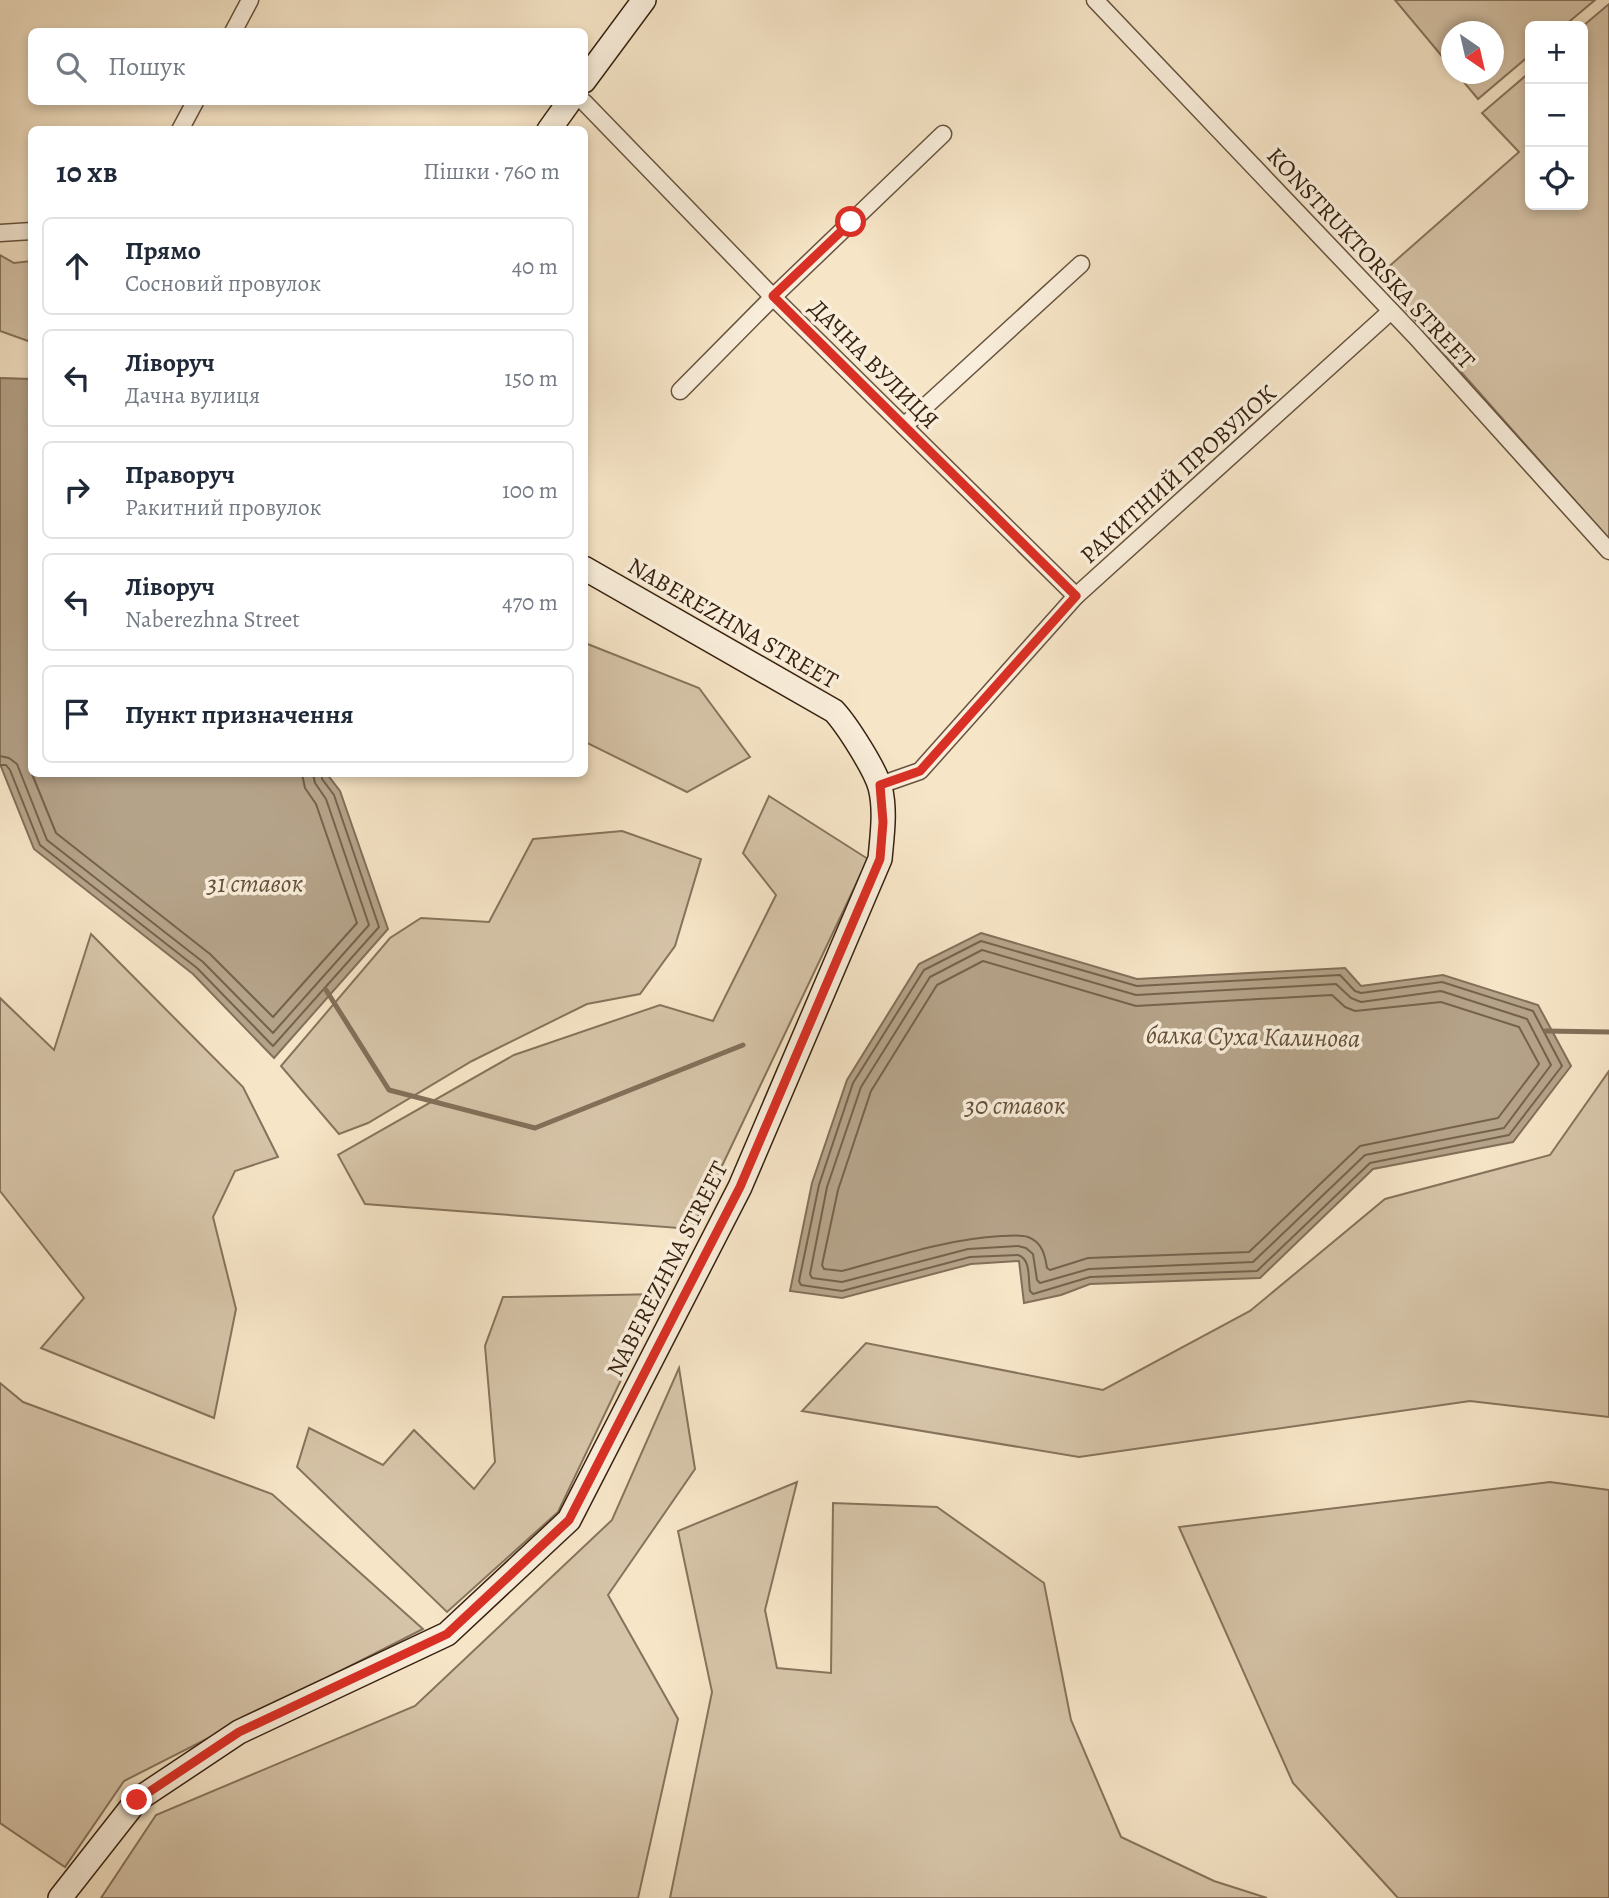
<!DOCTYPE html>
<html lang="uk">
<meta charset="utf-8">
<style>
:root{--surface:#fff;--page:#f2f2f3;--text:#1f2937;--muted:#747a83;--line:#e0e1e3}
body{margin:0;font-family:Alegreya,serif;background:var(--page);color:var(--text)}
.controls{position:absolute;right:21px;top:21px;display:grid;overflow:hidden;border-radius:10px;box-shadow:0 4px 10px #0003}
.controls button{width:63px;height:63px;display:grid;place-items:center;padding:0;border:0;border-bottom:2px solid var(--line);background:var(--surface);color:var(--text);font:35px sans-serif}
.compass{position:absolute;left:1441px;top:21px;width:63px;height:63px;border-radius:50%;background:var(--surface);box-shadow:0 4px 10px #0003;rotate:146deg}
.stop{position:absolute;width:21px;height:21px;margin:-16px;border:5px solid #d93025;border-radius:50%;background:#fff}
.stop.end{background:#d93025;border-color:#fff;box-shadow:0 2px 7px #0008}
.list{margin:0;padding:0;list-style:none}
h2{display:flex;justify-content:space-between;align-items:center;height:91px;margin:0;padding:0 28px;font-size:30px}
h2 small{font-size:23px;font-weight:400;color:var(--muted)}
.list li{display:grid;grid-template-columns:46px 1fr auto;gap:21px;align-items:center;box-sizing:border-box;height:98px;margin:0 14px 14px;padding:0 14px;border:2px solid var(--line);border-radius:10px}
.list b{display:block;font-size:26px;white-space:nowrap}
.list p{margin:0;font-size:23px;white-space:nowrap;color:var(--muted)}
.list em{font-size:23px;font-style:normal;color:var(--muted)}
.icon{flex:none;width:38px;height:38px;fill:none;stroke:currentColor;stroke-width:2;stroke-linecap:round;stroke-linejoin:round}
.map{position:relative;flex:none;width:1609px;height:1898px;overflow:hidden}
.search{position:absolute;background:var(--surface);box-shadow:0 4px 10px #0003;left:28px;top:28px;width:560px;height:77px;display:flex;align-items:center;gap:18px;box-sizing:border-box;padding:0 24px;border-radius:10px;color:var(--muted);font-size:26px}
.panel{position:absolute;background:var(--surface);box-shadow:0 4px 10px #0003;left:28px;top:126px;width:560px;height:651px;border-radius:10px}
.map>svg:first-child{display:block}
</style>
<div class="map">
<svg width="1609" height="1898" viewBox="0 0 1609 1898">
<rect width="100%" height="100%" fill="#f6e5c7"/>
<filter id="stains"><feTurbulence type="fractalNoise" baseFrequency=".00286" numOctaves="4"/><feColorMatrix values="0 0 0 0 .2 0 0 0 0 .09 0 0 0 0 .02 0 0 0 .5 -.17"/></filter>
<radialGradient id="worn" r=".72"><stop offset=".6" stop-color="#630" stop-opacity="0"/><stop offset="1" stop-color="#630" stop-opacity=".3"/></radialGradient>
<!-- green -->
<g fill="#d6c4a8" stroke="#87735c" stroke-width="2">
<polygon points="1395,0 1595,0 1564,26 1530,26 1530,55 1478,99 1457,74 1494,74 1494,32 1452,32 1451,67"/>
<polygon points="1609,4 1609,539 1377,277 1519,152 1482,113 1530,72 1530,205 1583,205 1583,26"/>
<polygon points="0,255 14,263 31,261 31,342 0,331"/>
<polygon points="585,643 699,688 750,757 687,792 585,742"/>
<polygon points="769,796 868,859 692,1229 365,1204 338,1155 514,1055 660,1005 713,1021 776,895 743,853"/>
<polygon points="622,831 701,859 675,946 640,994 587,1004 472,1061 368,1123 339,1134 281,1066 390,938 421,918 489,922 533,839"/>
<polygon points="91,934 243,1087 278,1157 235,1171 213,1217 236,1309 214,1418 41,1348 84,1298 0,1191 0,998 54,1050"/>
<polygon points="1609,1071 1609,1417 1470,1401 1079,1457 802,1411 866,1343 1103,1390 1250,1311 1385,1199 1550,1155"/>
<polygon points="662,1294 558,1512 447,1612 297,1467 309,1428 383,1465 414,1430 474,1489 495,1462 485,1346 503,1297"/>
<polygon points="679,1368 695,1469 608,1595 678,1719 638,1898 101,1898 156,1815 415,1706 612,1520"/>
<polygon points="0,1383 23,1402 272,1494 423,1629 124,1781 65,1867 0,1823"/>
<polygon points="797,1482 765,1610 777,1668 831,1673 833,1503 937,1507 1044,1583 1071,1720 1121,1837 1214,1881 1267,1898 670,1898 712,1692 678,1531"/>
<polygon points="1550,1482 1609,1490 1609,1898 1398,1898 1293,1783 1179,1527"/>
</g>
<!-- water -->
<g fill="#b5a389" stroke="#836f59" stroke-width="2">
<polygon points="0,378 31,379 32,774 327,774 340,791 388,929 274,1058 193,974 34,849 0,764"/>
<polygon points="981,933 1137,979 1345,968 1361,986 1443,975 1538,1005 1571,1066 1513,1142 1373,1169 1260,1278 1090,1284 1061,1295 1024,1303 1019,1261 971,1264 842,1298 790,1291 812,1183 847,1080 919,964"/>
</g>
<g fill="none" stroke-linecap="round" stroke-linejoin="round">
<!-- shore -->
<g stroke="#76624c" stroke-width="2">
<polyline points="0,756 9,758 17,764 47,840 203,962 273,1033 369,925 326,799 315,783 313,774"/>
<polyline points="0,765 6,765 10,770 40,845 197,968 273,1046 379,927 334,795 322,779 322,774"/>
<polyline points="32,774 56,833 210,954 273,1017 357,923 316,804 305,788 302,774"/>
<path d="M981 941 1137 986 1340 975 1355 991 1361 993 1442 982 1533 1011 1562 1066 1509 1135 1370 1163 1257 1271 1090 1277 1033 1294 1030 1291C1028 1278 1031 1259 1018 1255L970 1257 842 1291 801 1285 799 1281 819 1185 853 1083 924 970Z"/>
<polygon points="982,950 1136,995 1336,984 1351,998 1361,1002 1441,991 1527,1019 1551,1065 1504,1128 1365,1155 1253,1262 1089,1269 1040,1283 1037,1280 1033,1254 1026,1248 1018,1246 968,1249 842,1282 812,1278 810,1274 827,1187 861,1087 930,977"/>
<path d="M983 961 1136 1006 1332 995 1345 1007 1355 1011 1441 1002 1519 1027 1539 1064 1498 1118 1360 1146 1249 1252 1088 1258 1050 1270 1047 1268C1045 1255 1042 1242 1028 1237 1020 1234 1010 1236 1001 1236 947 1239 894 1257 842 1271L824 1269 822 1265 838 1190 871 1091 937 985Z"/>
</g>
<!-- stream -->
<g stroke="#836f59" stroke-width="5">
<polyline points="326,990 389,1090 535,1128 743,1045"/>
<polyline points="1546,1031 1609,1032"/>
</g>
<!-- street casing -->
<g stroke="#68533e" stroke-width="19">
<g id="street">
<polyline points="1095,0 1415,336 1609,551"/>
<polyline points="233,32 250,0"/>
<polyline points="584,102 773,297 1076,596"/>
<polyline points="180,130 195,102"/>
<polyline points="0,233 32,231"/>
<polyline points="680,391 773,297 943,134"/>
<polyline points="904,426 1081,264"/>
<polyline points="880,785 920,771 1076,596 1391,311"/>
</g>
</g>
<!-- secondary casing -->
<g stroke="#382210" stroke-width="26">
<g id="secondary">
<polyline points="584,81 644,0"/>
<polyline points="549,130 569,102"/>
<path d="M60 1898 137 1800 239 1732 447 1634 569 1520 740 1187 880 859C882 836 886 810 880 787 875 769 847 725 834 711L584 568"/>
</g>
</g>
<!-- street -->
<use href="#street" stroke="#f9eedb" stroke-width="16"/>
<!-- secondary -->
<use href="#secondary" stroke="#f9eedb" stroke-width="23"/>
</g>
<g fill="none" stroke-linecap="round" stroke-linejoin="round">
<!-- route -->
<polyline stroke="#d93025" stroke-width="9" points="137,1800 239,1732 447,1634 569,1520 740,1187 880,859 883,822 880,785 920,771 1076,596 773,296 851,222"/>
</g>
<g text-anchor="middle" stroke-width="7" stroke-linejoin="round" paint-order="stroke">
<!-- street labels -->
<g font-size="24" fill="#382210" stroke="#f9eedb">
<text transform="translate(1371 258) rotate(47)" y="8">KONSTRUKTORSKA STREET</text>
<text transform="translate(874 364) rotate(45)" y="8">ДАЧНА ВУЛИЦЯ</text>
<text transform="translate(1178 474) rotate(-42)" y="8">РАКИТНИЙ ПРОВУЛОК</text>
<text transform="translate(733 623) rotate(30)" y="8">NABEREZHNA STREET</text>
<text transform="translate(667 1269) rotate(-63)" y="8">NABEREZHNA STREET</text>
</g>
<!-- water labels -->
<g font-size="26" font-style="italic" fill="#644f3a" stroke="#f9eedb">
<text x="255" y="892">31 ставок</text>
<text transform="translate(1253 1036) rotate(1)" y="9">балка Суха Калинова</text>
<text x="1015" y="1114">30 ставок</text>
</g>
</g>
<rect width="100%" height="100%" filter="url(#stains)"/>
<rect width="100%" height="100%" fill="url(#worn)"/>
</svg>
<div class="controls">
<button>+</button>
<button>−</button>
<button><svg class="icon" aria-label="locate" viewBox="0 0 24 24"><circle cx="12" cy="12" r="6"/><path d="M12 2v4M12 18v4M2 12h4M18 12h4"/></svg></button>
</div>
<svg class="compass" viewBox="-18 -18 36 36"><path d="M0-13l5 13h-10z" fill="#e53935"/><path d="M0 13l5-13h-10z" fill="#747a83"/></svg>
<div class="stop" style="left:851px;top:222px"></div>
<div class="stop end" style="left:137px;top:1800px"></div>
<div class="search"><svg class="icon" aria-label="search" viewBox="0 0 24 24"><circle cx="10" cy="10" r="6"/><path d="M15 15l6 6"/></svg>Пошук</div>
<section class="panel">
<h2>10 хв<small>Пішки · 760 m</small></h2>
<ul class="list">
<li><svg class="icon" aria-label="ahead" viewBox="0 0 24 24"><path d="M12 20V5M6 11l6-6 6 6"/></svg><div><b>Прямо</b><p>Сосновий провулок</p></div><em>40 m</em></li>
<li><svg class="icon" aria-label="left" viewBox="0 0 24 24"><path d="M17 20v-9H6M10 6l-5 5 5 5"/></svg><div><b>Ліворуч</b><p>Дачна вулиця</p></div><em>150 m</em></li>
<li><svg class="icon" aria-label="right" viewBox="0 0 24 24"><path d="M7 20v-9h11M14 6l5 5-5 5"/></svg><div><b>Праворуч</b><p>Ракитний провулок</p></div><em>100 m</em></li>
<li><svg class="icon" aria-label="left" viewBox="0 0 24 24"><path d="M17 20v-9H6M10 6l-5 5 5 5"/></svg><div><b>Ліворуч</b><p>Naberezhna Street</p></div><em>470 m</em></li>
<li><svg class="icon" aria-label="arrive" viewBox="0 0 24 24"><path d="M6 21V4h12l-3 4 3 4H6"/></svg><div><b>Пункт призначення</b></div></li>
</ul>
</section>
</div>
